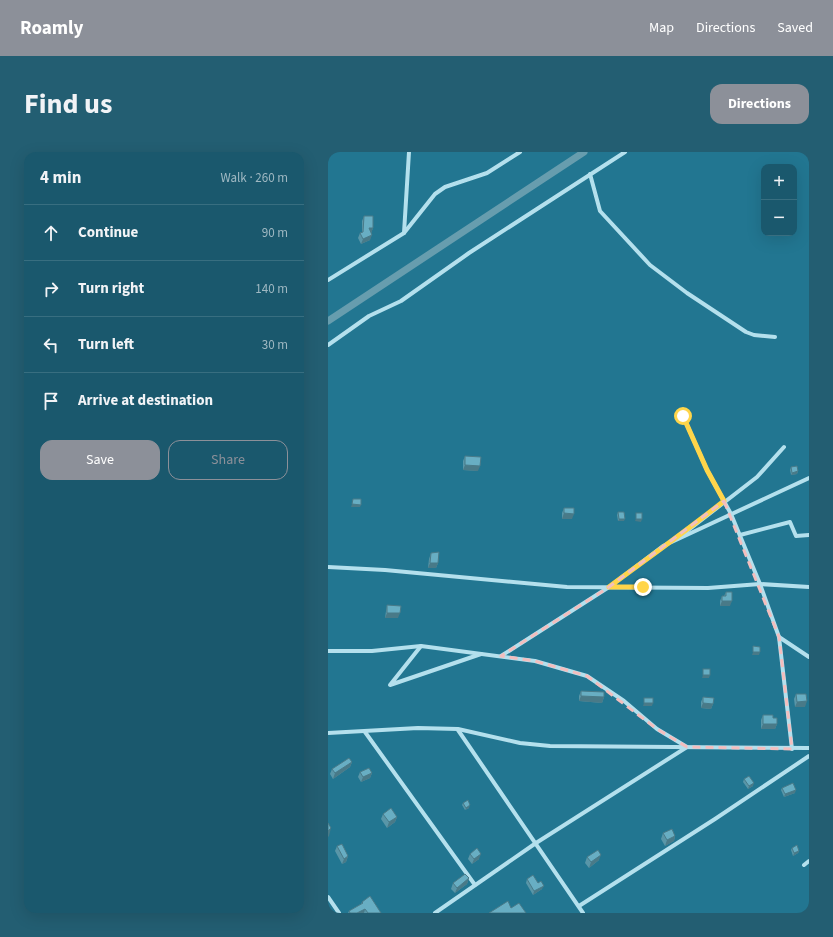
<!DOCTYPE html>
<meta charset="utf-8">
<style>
:root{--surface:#1a586d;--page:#235e72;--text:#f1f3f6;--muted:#9fb8c2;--line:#386e80;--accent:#8c9099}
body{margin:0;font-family:"Source Sans 3",sans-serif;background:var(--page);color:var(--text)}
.controls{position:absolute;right:12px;top:12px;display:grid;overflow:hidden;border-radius:8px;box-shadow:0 4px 16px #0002}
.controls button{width:36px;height:36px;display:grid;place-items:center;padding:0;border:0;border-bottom:1px solid var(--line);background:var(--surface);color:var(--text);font:20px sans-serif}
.stop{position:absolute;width:12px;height:12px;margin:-9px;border:3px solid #ffd54a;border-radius:50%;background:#fff}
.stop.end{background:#ffd54a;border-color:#fff;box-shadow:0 1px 4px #0008}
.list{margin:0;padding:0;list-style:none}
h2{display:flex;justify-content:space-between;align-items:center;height:52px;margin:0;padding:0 16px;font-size:17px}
h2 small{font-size:13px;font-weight:400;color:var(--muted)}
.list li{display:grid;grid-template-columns:26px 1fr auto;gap:12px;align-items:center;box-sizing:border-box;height:56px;padding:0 16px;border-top:1px solid var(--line)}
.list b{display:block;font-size:15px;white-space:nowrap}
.list em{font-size:13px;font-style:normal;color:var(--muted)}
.actions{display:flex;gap:8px;padding:12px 16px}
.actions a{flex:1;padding:9px 0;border:1px solid var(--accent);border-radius:12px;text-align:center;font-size:14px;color:var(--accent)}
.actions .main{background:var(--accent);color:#fff}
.icon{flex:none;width:22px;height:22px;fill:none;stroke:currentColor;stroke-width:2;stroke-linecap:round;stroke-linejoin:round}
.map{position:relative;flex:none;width:481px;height:761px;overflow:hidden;border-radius:12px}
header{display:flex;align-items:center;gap:24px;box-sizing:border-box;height:56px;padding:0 20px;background:var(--accent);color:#fff}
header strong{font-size:19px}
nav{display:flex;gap:22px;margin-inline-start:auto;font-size:14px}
.intro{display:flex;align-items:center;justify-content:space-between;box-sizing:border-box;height:96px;padding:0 24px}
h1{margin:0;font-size:28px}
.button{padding:10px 18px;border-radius:12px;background:var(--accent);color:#fff;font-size:14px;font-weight:700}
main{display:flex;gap:24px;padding:0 24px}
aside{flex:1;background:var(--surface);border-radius:12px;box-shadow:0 4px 16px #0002}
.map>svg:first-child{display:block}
</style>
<header>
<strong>Roamly</strong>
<nav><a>Map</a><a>Directions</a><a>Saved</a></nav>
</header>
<div class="intro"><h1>Find us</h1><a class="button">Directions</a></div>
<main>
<aside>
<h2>4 min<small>Walk · 260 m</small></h2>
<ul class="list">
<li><svg class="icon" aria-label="ahead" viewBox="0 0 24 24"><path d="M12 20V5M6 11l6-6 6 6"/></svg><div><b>Continue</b></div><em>90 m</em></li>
<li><svg class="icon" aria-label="right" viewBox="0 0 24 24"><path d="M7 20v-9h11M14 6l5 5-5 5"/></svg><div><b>Turn right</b></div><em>140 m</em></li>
<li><svg class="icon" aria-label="left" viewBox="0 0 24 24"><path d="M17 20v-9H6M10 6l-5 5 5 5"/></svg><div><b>Turn left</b></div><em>30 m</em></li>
<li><svg class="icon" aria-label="arrive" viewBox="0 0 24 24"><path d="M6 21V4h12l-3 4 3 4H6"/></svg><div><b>Arrive at destination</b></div></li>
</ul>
<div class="actions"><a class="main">Save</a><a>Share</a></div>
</aside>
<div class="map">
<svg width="481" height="761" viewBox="0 0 481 761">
<rect width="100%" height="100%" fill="#227691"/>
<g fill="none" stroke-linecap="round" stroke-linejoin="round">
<!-- canal -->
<polyline stroke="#679dae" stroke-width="7" points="0,169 256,0"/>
<!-- minor -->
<g stroke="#b4e0ed" stroke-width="4">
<polyline points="262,22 272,59 322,113 359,141 418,180 426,183 447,185"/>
<polyline points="76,81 81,0"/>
<polyline points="0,128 76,81 107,42 117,35 159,21 192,0"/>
<polyline points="0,193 41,164 73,149 141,101 297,0"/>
<polyline points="355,264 379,318 403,362 432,432 451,485 464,597"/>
<polyline points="354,383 429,325 456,295"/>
<polyline points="412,383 462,370 468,384 481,383"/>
<polyline points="0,415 57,418 239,435 380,436 432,432 481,435"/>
<polyline points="451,485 481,505"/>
<polyline points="93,494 62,533 153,502"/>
<polyline points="0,499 44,499 93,494 207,509 259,524 296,549 329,577 359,595 208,691 107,761"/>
<polyline points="173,504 281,435 335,394 481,326"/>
<polyline points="130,578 255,761"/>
<polyline points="37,580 147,733"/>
<polyline points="0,581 90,576 130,577 192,591 222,594 481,596"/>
<polyline points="476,713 481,709"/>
<polyline points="0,745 11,761"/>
<polyline points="251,754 387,667 481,604"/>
</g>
</g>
<!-- wall -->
<g fill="#5996a8">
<polygon points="36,64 45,76 43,81 42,88 33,92 30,86 32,81 34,80 34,69"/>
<polygon points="137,304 150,319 135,318 135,309"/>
<polygon points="463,315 470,319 469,322 463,323 462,318"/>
<polygon points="236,356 244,367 234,367 234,361"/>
<polygon points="290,360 296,369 290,369 289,363"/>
<polygon points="103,401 110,411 108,416 100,416 101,407"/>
<polygon points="398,440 402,454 392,454 392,449 394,444 396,444"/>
<polygon points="59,453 70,466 57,466 58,459"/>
<polygon points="253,539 276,545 274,551 251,549 251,544"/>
<polygon points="468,542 477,555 467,555 466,547"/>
<polygon points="375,545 385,552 383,557 373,556 373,550"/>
<polygon points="435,563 445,566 449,572 447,577 433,577 433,568"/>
<polygon points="24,610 22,615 5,627 2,622 4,617"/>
<polygon points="32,620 44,621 42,626 33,630 30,625"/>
<polygon points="416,627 425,634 420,637 415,630"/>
<polygon points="454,636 467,641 456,645 453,638"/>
<polygon points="135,651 141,656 137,658 134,653"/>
<polygon points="55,662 69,665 67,670 59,676 53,667"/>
<polygon points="335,681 347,684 346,689 337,694 333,687"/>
<polygon points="9,694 20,704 18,710 14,712 7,699"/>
<polygon points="464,696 471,699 470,701 465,704 463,698"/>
<polygon points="142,702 151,707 144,712 140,707"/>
<polygon points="259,705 271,708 261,716 257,711"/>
<polygon points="141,726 139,732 127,741 123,737 125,731"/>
<polygon points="199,727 210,731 214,737 205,743 198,731"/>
<polygon points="34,750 53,761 20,761 21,759 33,752"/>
</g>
<!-- shaded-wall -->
<g fill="#497a88">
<polygon points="41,76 45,76 43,82"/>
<polygon points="44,83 42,88 33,92 35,87"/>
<polygon points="137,313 152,314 150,319 135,318"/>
<polygon points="470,319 469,322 463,323 464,321"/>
<polygon points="24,352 33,353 32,355 23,355"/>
<polygon points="236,361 246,362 244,367 234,367"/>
<polygon points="291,367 297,367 296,369 290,369"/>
<polygon points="308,367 314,367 313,370 307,369"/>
<polygon points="102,411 110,411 108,416 100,416"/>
<polygon points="394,449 404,449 402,454 392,454"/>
<polygon points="59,461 72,461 70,466 57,466"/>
<polygon points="425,500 432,500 431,503 424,503"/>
<polygon points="375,523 382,523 381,526 374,526"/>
<polygon points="253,544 276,545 274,551 251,549"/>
<polygon points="479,549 477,555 467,555 469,550"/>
<polygon points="316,551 325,551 324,554 315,554"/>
<polygon points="375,551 385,552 383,557 373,556"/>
<polygon points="435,572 449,572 447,577 433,577"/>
<polygon points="24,610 22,615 5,627 7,621"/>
<polygon points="44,621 42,626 33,630 35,625"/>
<polygon points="426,631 425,634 420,637 421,634"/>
<polygon points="468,638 467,641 456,645 457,642"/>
<polygon points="142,653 141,656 137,658 138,656"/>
<polygon points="69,665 67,670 59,676 61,670"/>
<polygon points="3,676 1,684 0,685 0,679"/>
<polygon points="347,684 346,689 337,694 339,688"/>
<polygon points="471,699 470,701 465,704 466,701"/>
<polygon points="153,702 151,707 144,712 146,707"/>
<polygon points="273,703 271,708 261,716 263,710"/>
<polygon points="20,704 18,710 14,712 16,707"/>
<polygon points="141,726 139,732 127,741 129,736"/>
<polygon points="216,734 214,737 205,743 206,739"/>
<polygon points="37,757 36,761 29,761"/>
</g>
<!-- building -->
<g fill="#68aec3" stroke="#497a88">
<polygon points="36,64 45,64 45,76 41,76 44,83 35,87 32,81 35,80"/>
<polygon points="137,304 153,305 152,314 137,313"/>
<polygon points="469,314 470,319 464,321 463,315"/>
<polygon points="25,347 33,347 33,353 24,352"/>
<polygon points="236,356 246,356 246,362 236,361"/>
<polygon points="290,360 296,360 297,367 291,367"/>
<rect x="308" y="361" width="6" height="6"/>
<polygon points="111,400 110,411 102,411 103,401"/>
<polygon points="398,440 404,440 404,449 394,449 394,444 398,444"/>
<polygon points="59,453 73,454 72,461 59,461"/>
<polygon points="425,494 432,495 432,500 425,500"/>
<rect x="375" y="517" width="7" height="6"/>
<polygon points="253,539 276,540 276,545 253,544"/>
<polygon points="468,542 478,542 479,549 469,550"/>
<polygon points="375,545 386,546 385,552 375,551"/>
<rect x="316" y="546" width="9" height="5"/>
<polygon points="435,563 445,563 445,566 449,566 449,572 435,572"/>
<polygon points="21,606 24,610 7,621 4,617"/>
<polygon points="41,616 44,621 35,625 32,620"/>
<polygon points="421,624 426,631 421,634 416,627"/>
<polygon points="465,631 468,638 457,642 454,636"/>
<polygon points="140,648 142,653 138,656 135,651"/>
<polygon points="63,656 69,665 61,670 55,662"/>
<polygon points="0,671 3,676 0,679"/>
<polygon points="344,677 347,684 339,688 335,681"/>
<polygon points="14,692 20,704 16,707 9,694"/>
<polygon points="469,693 471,699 466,701 464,696"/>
<polygon points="149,696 153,702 146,707 142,702"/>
<polygon points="270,698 273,703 263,710 259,705"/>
<polygon points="137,722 141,726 129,736 125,731"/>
<polygon points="205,723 210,731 213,729 216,734 206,739 199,727"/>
<polygon points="42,744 53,761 40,761 37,757 29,761 22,761 21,759 35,751 34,750"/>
<polygon points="180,749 183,756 191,751 198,761 161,761"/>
</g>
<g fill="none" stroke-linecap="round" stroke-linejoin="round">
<!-- route -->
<path stroke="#ffd54a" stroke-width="5" d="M315 435H281C320 406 358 379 396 349L379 318 355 264"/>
</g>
<!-- marked area -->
<path fill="none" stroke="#f3bebe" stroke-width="3" stroke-dasharray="8 5" stroke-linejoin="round" d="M396 349 451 485 464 597 359 595 329 577 259 524 207 509 173 504 281 435Z"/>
</svg>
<div class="controls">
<button>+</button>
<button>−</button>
</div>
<div class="stop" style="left:355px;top:264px"></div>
<div class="stop end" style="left:315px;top:435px"></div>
</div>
</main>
